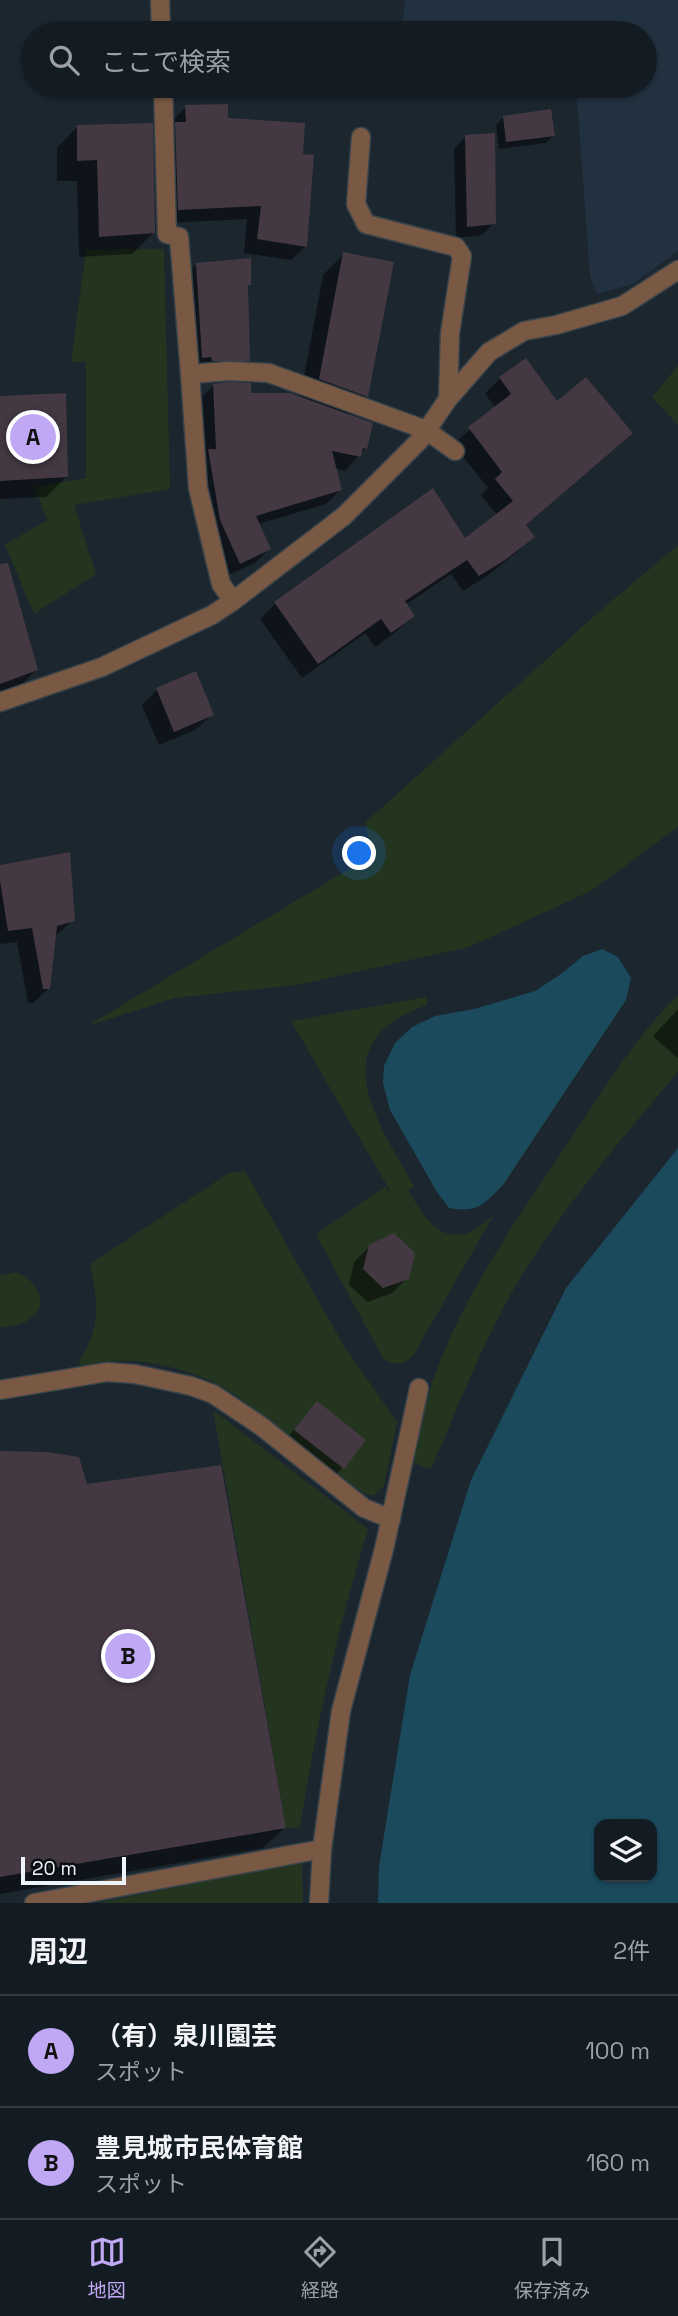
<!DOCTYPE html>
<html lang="ja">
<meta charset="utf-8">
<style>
:root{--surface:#141c23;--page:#1d252b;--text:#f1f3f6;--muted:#9da1a6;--line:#333a41;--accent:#c0a8f4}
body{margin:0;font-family:"Space Grotesk","Noto Sans JP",sans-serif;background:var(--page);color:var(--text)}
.controls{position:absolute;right:21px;bottom:21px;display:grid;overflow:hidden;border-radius:14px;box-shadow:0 2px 5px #0004}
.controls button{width:63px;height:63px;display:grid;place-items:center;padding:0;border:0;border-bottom:2px solid var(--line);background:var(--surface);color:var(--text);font:35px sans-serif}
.scale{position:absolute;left:21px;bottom:18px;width:105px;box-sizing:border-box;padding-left:7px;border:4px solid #edf4fa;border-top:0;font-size:19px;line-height:24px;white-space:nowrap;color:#edf4fa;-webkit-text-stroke:5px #0a0e12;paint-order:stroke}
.you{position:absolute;left:360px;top:854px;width:24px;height:24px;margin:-18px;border:5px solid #fff;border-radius:50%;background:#1a73e8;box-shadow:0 0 0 10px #1a73e833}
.badge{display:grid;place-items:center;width:46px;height:46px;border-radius:50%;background:var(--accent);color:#111;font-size:23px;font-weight:700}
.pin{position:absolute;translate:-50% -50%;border:4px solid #fff;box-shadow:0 2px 7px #0006}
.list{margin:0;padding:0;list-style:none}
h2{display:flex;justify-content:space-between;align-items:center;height:91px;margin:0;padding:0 28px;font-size:30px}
h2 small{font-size:23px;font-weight:400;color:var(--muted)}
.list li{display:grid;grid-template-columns:46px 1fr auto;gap:21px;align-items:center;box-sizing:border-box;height:112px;padding:0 28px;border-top:2px solid var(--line)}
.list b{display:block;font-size:26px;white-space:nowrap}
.list p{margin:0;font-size:23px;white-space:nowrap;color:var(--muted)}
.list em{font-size:23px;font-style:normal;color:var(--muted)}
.icon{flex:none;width:38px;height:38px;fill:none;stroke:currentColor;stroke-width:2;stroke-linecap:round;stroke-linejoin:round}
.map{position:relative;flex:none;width:678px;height:1903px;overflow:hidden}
.search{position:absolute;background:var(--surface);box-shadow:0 2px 5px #0004;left:21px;right:21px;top:21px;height:77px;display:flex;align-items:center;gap:18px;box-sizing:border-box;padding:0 24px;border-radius:38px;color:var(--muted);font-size:26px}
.sheet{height:315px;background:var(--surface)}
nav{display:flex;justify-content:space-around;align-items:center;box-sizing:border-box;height:98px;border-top:2px solid var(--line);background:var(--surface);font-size:19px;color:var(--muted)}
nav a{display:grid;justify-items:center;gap:4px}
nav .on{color:var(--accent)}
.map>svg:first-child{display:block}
</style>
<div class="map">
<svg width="678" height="1903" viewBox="0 0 678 1903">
<rect width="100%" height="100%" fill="#1b262f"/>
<!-- built -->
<polygon fill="#22313f" points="405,0 678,0 678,251 633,284 597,294 590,276 576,86 645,86 645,33 464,33 402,27"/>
<!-- green -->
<g fill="#24351f">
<polygon points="164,249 170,489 74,505 96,574 34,614 5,545 47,520 35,487 86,478 86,362 71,362 86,250"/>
<polygon points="678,366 678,425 652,397"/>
<polygon points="678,545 678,827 591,891 469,947 297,985 175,998 87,1026 371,856 366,822 601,610"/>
<path d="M678 995V1072C621 1139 565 1205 519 1280 483 1340 459 1406 431 1469L414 1463C417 1445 420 1427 424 1410 451 1309 516 1221 573 1135 605 1087 636 1036 678 995Z"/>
<path d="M426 997 427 1005C321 1042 376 1119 414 1186L408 1190C421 1212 439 1245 470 1232 478 1228 486 1221 493 1216L413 1356C403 1365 396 1365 384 1360L316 1234 385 1187 392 1194 291 1021Z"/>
<path d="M245 1171 344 1346 397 1422 384 1486 373 1496 365 1494 347 1482C322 1462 296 1442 270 1422 252 1408 234 1392 213 1382 174 1364 122 1353 81 1367L79 1360C102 1328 98 1301 90 1264L229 1173Z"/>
<path d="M15 1272C38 1279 52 1307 27 1321 20 1325 8 1326 0 1328V1276Z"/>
<path d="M213 1410 368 1529C338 1627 316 1726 300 1827L286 1828Z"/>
<polygon points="302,1862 303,1903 97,1903"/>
</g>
<!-- water -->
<g fill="#1a4a5c" fill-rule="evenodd">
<path d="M602 949 618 957 631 978 626 1000 503 1185C483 1205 478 1213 449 1208L437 1192 390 1110 383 1083 384 1066 395 1043 412 1027 435 1016 474 1009 535 991 561 974 583 956Z"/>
<path d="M678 1148V1903H378L379 1866 410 1675 471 1480 566 1288ZM599 1824H652V1877H599Z"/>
</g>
<!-- shadow -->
<g fill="#0007">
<polygon points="186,107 227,119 301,156 306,246 291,260 244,253 247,219 164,223 172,121"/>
<polygon points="504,117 553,135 546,143 499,149 496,125"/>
<polygon points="78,126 153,233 132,254 79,257 77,181 57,181 57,148"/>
<polygon points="466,136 494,223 482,235 456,238 454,149"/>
<polygon points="344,254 367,396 348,415 366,448 345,471 335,468 340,490 326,504 258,524 269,549 255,563 226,576 207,534 199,400 214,385 249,394 300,398 323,275"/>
<polygon points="197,264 249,284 246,287 248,360 233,375 197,375 182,280"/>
<polygon points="500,378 557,404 631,433 524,527 532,537 517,552 488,575 463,591 451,574 405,605 413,616 397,631 375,647 365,633 302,678 260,619 275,604 465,540 497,515 481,495 488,488 453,444 496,408 485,394"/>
<polygon points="0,398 66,477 46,497 0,499"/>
<polygon points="0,596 36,670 21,685 0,693"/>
<polygon points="157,690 212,714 197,729 159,745 142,705"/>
<polygon points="0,866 73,920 54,937 49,988 33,1003 28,1003 17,942 0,944"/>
<polygon points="678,1009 678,1057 677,1058 653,1036"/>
<polygon points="370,1246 407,1278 392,1293 368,1302 349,1285 354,1262"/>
<polygon points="317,1403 342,1468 328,1483 281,1445"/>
<polygon points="0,1452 85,1486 285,1827 263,1848 0,1894"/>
</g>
<!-- building -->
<g fill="#443943">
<polygon points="228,104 228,118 305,123 303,154 314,155 307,247 257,239 261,206 178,210 175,122 186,122 185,105"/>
<polygon points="551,109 555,136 506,142 503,116"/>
<polygon points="153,123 155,233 99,237 97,160 77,161 77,125"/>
<polygon points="495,133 496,224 467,227 465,135"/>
<polygon points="343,252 394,262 368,397 319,379"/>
<polygon points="251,258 251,285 248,285 250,361 212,361 211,357 202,358 196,263"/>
<polygon points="526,358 557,401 586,377 633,433 526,525 535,537 505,560 479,576 467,560 405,601 415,616 391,633 381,619 318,664 274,602 433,488 465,538 513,501 495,479 502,472 468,427 511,394 499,377"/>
<polygon points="229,382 251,383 251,393 290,393 373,423 367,449 363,448 361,457 332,451 342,490 256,516 271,549 240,564 220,520 208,449 216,449 213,384"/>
<polygon points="66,393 68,477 0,481 0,396"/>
<polygon points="8,563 38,670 0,684 0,564"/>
<polygon points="196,671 214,715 174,732 156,688"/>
<polygon points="70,852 75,921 57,926 50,989 43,989 32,928 8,931 0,881 0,865"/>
<polygon points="394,1233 415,1253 409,1279 383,1288 363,1269 369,1245"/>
<polygon points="317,1401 366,1440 344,1469 294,1430"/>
<polygon points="0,1451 47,1452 79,1457 87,1484 221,1465 286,1828 0,1877"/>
</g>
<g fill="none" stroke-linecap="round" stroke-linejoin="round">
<!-- lane casing -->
<g stroke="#38434b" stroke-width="21">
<polyline id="lane" points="409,1435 419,1388"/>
</g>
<!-- street casing -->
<g stroke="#38434b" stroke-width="21">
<g id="street">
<polyline points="160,0 161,33"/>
<polyline points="163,86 167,234 179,237 190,374 229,371 269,373 426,430 455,451"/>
<polyline points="361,137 356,204 366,224 456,247 462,256 450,333 448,399"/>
<polyline points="190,374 198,488 221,584 233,601"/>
<polyline points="0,702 102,667 212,615 233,601 344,516 420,440 448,399 489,352 524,331 556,325 622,306 678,270"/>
<polyline points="0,1390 107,1372 135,1374 191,1386 213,1394 261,1426 364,1508 391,1519"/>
<polyline points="34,1903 322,1849"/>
<polyline points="319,1903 322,1849 341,1711 384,1549 409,1435"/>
</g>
</g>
<!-- lane -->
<use href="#lane" stroke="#795943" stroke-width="18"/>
<!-- street -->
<use href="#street" stroke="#795943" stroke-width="18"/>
</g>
</svg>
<div class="controls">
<button><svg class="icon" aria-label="layers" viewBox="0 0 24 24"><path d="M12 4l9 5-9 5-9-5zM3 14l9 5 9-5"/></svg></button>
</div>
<div class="scale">20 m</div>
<div class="you"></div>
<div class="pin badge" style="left:33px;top:437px">A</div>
<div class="pin badge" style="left:128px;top:1656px">B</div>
<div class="search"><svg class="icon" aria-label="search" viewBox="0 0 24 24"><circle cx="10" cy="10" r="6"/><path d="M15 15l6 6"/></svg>ここで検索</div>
</div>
<section class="sheet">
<h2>周辺<small>2件</small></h2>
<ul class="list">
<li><span class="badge">A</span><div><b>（有）泉川園芸</b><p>スポット</p></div><em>100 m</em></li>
<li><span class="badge">B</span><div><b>豊見城市民体育館</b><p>スポット</p></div><em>160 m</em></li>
</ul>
</section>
<nav>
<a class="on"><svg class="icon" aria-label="map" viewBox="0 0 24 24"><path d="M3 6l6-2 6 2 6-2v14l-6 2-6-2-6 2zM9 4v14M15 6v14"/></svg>地図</a>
<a><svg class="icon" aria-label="directions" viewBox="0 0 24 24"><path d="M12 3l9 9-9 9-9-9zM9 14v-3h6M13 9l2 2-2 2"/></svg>経路</a>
<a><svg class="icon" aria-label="saved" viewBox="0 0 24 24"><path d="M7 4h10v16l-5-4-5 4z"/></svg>保存済み</a>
</nav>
